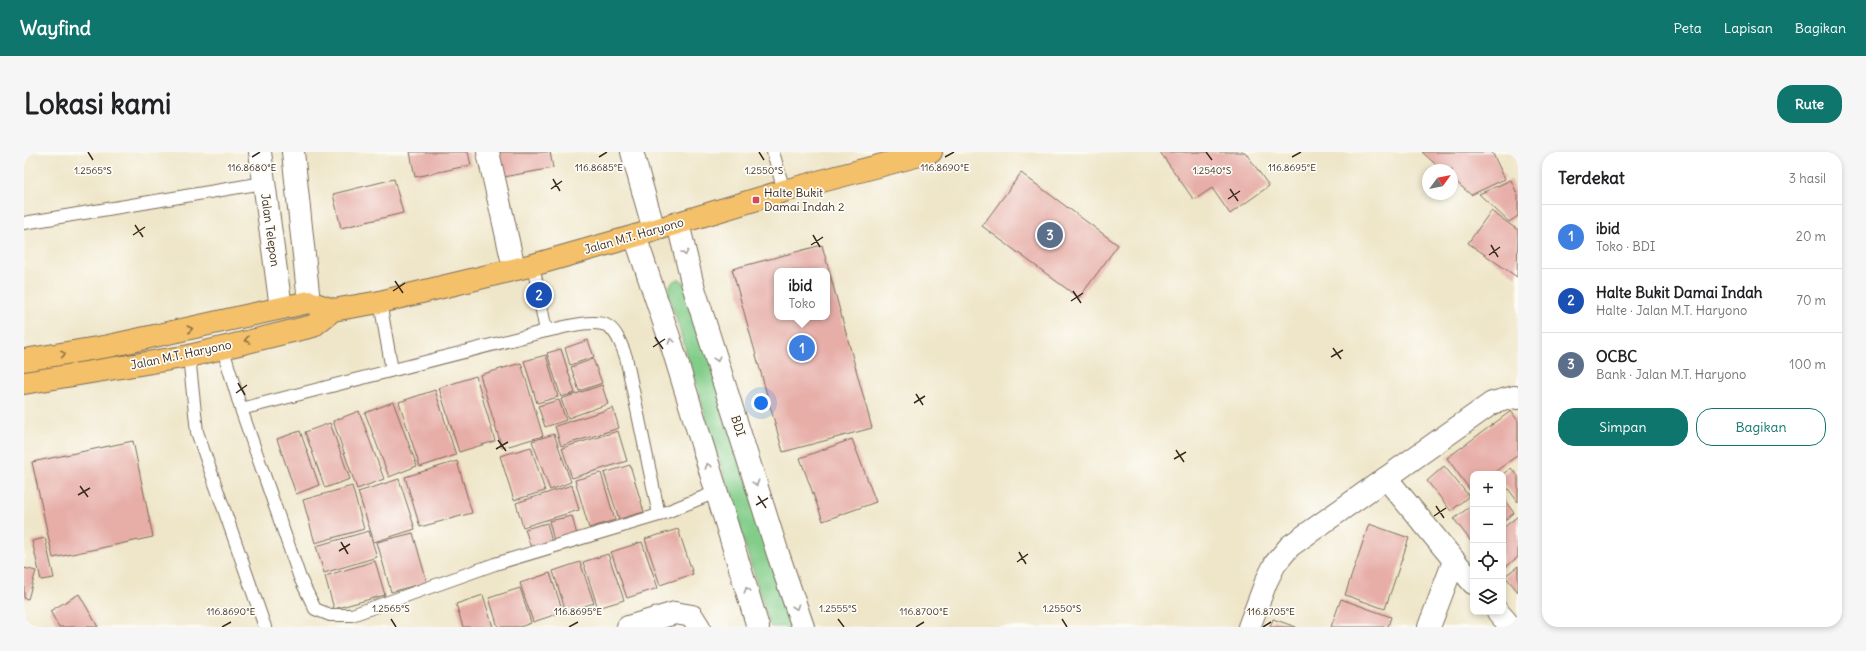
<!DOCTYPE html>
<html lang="id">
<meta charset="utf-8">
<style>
:root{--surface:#fff;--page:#f6f6f6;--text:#202124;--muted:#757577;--line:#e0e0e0;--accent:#0f766e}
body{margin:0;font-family:Delius,sans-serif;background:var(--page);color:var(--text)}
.controls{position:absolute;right:12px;bottom:12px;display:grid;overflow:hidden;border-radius:8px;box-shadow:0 2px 6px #0003}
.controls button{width:36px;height:36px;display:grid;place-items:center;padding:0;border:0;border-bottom:1px solid var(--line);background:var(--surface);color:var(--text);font:20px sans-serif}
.compass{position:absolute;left:1398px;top:12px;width:36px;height:36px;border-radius:50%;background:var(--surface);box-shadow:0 2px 6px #0003;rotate:57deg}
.you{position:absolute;left:737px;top:251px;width:14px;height:14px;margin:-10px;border:3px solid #fff;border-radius:50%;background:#1a73e8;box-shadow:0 0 0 6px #1a73e833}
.badge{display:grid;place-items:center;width:26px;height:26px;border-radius:50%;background:var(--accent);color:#fff;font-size:13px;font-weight:700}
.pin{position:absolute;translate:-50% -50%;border:2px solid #fff;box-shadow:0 1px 4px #0006}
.popup{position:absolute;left:750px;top:116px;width:56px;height:52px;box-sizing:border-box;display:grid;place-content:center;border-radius:8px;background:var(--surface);filter:drop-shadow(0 1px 3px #0005);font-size:13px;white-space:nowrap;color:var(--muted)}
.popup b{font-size:15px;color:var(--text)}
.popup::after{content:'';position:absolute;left:50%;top:100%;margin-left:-8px;border:8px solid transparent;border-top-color:var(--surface)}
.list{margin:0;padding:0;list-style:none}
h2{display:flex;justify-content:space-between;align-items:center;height:52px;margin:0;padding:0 16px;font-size:17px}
h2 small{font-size:13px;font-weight:400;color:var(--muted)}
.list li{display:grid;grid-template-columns:26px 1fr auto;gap:12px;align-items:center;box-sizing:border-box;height:64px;padding:0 16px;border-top:1px solid var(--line)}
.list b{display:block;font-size:15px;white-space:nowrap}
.list p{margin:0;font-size:13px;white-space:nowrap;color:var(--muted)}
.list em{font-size:13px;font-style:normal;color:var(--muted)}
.actions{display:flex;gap:8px;padding:12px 16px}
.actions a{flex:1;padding:9px 0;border:1px solid var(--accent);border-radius:16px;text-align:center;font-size:14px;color:var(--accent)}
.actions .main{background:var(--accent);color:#fff}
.icon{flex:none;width:22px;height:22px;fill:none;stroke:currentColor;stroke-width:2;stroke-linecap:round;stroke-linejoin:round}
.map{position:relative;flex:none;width:1494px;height:475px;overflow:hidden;border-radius:16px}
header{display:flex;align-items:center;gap:24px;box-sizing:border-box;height:56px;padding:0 20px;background:var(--accent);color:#fff}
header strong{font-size:19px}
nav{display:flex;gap:22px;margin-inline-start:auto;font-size:14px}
.intro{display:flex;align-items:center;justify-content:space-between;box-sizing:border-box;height:96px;padding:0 24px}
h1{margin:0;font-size:28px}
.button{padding:10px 18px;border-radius:16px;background:var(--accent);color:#fff;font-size:14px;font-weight:700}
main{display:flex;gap:24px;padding:0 24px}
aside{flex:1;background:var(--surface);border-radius:16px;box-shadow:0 2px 6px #0003}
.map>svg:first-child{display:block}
</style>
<header>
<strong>Wayfind</strong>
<nav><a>Peta</a><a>Lapisan</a><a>Bagikan</a></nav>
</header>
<div class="intro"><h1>Lokasi kami</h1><a class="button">Rute</a></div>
<main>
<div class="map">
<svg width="1494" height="475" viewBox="0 0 1494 475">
<rect width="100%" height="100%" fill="#fdfcf7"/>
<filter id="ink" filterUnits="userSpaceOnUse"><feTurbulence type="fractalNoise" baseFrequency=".025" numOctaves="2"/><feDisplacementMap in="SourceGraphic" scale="8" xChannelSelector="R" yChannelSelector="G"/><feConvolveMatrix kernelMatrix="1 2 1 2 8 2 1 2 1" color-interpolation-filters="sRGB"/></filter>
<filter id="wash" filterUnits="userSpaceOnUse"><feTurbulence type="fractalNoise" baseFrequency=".012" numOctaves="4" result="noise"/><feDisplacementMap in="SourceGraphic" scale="16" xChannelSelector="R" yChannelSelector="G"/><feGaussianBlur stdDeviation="0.9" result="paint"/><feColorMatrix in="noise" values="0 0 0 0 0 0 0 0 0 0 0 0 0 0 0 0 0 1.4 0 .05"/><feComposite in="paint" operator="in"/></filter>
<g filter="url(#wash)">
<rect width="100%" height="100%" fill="#efe6c9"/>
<!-- green -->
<path fill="#83cd8a" stroke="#5f7c54" d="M655 127 661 131 770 475H746L645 143C645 134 646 129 655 127Z"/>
<g id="blocks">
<!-- building -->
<g fill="#e7aea8" fill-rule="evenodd">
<polygon points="386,0 444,0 447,13 391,25"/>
<polygon points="469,0 526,0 529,16 474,26"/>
<polygon points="1136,0 1221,0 1245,34 1206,62 1188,36 1170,48"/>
<polygon points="1398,0 1468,0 1481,27 1447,43 1428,26 1428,18 1418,18"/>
<polygon points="997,21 1094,93 1055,146 958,74"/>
<polygon points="370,27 379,61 317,76 309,42"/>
<polygon points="1487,28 1494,44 1494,64 1485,70 1455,42"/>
<polygon points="1467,59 1494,78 1493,125 1444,91"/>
<path d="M798 93 848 276 759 300 708 117ZM753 119H803V165H753Z"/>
<polygon points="564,188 570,205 546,213 541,196"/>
<polygon points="537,197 551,241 537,245 523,201"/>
<polygon points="522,203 534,245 513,251 500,209"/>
<polygon points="569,207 578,231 555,239 547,215"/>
<polygon points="497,211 519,284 478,296 456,223"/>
<polygon points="452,224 471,289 435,300 415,236"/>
<polygon points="578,233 584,252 544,266 537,247"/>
<polygon points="411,238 432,303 396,315 375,250"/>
<polygon points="535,248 542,268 521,275 514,254"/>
<polygon points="369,250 393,314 365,325 341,261"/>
<polygon points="589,256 595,276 537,294 531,274"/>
<polygon points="335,259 360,327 333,337 309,269"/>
<polygon points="1487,259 1494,269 1494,303 1468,322 1449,322 1449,336 1446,338 1423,306"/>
<polygon points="306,271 326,327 301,336 281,280"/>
<polygon points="276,279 295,333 272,342 253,287"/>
<polygon points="594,279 603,309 548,326 538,296"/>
<polygon points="530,282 547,330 526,338 508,289"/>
<polygon points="828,287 852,350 799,369 776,306"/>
<polygon points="109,289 129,385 29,406 8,310"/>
<polygon points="507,295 521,339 490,348 476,304"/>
<polygon points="433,309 448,361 396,375 381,325"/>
<polygon points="606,313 620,360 595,367 580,321"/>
<polygon points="1420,314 1445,344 1427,359 1403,329"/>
<polygon points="1487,316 1494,324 1494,350 1479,330 1479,322"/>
<polygon points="577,321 591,368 565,376 551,328"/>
<polygon points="375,327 391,377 350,390 334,340"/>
<polygon points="548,333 555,358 499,375 492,351"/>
<polygon points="328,334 340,377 291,391 279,348"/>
<polygon points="1479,346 1490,361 1479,370"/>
<polygon points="1449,352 1449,392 1430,367"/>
<polygon points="548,364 553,383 530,389 525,369"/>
<polygon points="1494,364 1494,405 1479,417 1479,376"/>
<polygon points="523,371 528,390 507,396 501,377"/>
<polygon points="1345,372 1385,386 1361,457 1321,443"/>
<polygon points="654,377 669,422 636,433 621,387"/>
<polygon points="345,379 353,405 300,421 292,394"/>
<polygon points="389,381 403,430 367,440 353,390"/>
<polygon points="21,386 30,426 17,428 8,389"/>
<polygon points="618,390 634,436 603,446 587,400"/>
<polygon points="584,402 600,448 574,456 559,410"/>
<polygon points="351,409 361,443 310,457 301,424"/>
<polygon points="556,410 570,451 542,460 529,419"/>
<polygon points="1494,414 1494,440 1481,424"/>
<polygon points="0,416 12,419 4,447 0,446"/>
<polygon points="526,421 539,460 509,470 496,431"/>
<polygon points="496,436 507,471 496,475 474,475 465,446"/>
<polygon points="55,442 74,475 35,475 26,459"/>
<polygon points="459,443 469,475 439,475 432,452"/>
<polygon points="1317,447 1367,465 1364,475 1307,475"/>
<polygon points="1249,467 1272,475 1246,475"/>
</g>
</g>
</g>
<g filter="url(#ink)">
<use href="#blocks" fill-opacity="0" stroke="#7a6c5a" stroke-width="1"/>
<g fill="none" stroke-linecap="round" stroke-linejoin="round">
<!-- lane casing -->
<g stroke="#7a6c5a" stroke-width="14">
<g id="lane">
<polyline points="749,0 760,39"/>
<polyline points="0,71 239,31"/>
<polyline points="509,113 522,179"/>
<polyline points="356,150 368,218"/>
<path d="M198 194 217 257 276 426 291 457 306 463H328L471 412 635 363 602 205C598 195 593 178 582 173 567 167 538 176 522 179L217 257"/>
<polyline points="165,204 173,280 241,475"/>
<polyline points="635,363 692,340"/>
</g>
</g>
<!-- street casing -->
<g stroke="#7a6c5a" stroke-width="24">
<g id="street">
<polyline points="236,0 257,156"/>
<polyline points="269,0 285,150"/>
<polyline points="464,0 490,116"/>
<polyline points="608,0 630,78"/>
<polyline points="654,71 668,130 754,402 779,475"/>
<polyline points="611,84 648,194 734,475"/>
<polyline points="1362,326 1449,431"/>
<polyline points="1474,460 1487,475"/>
<polyline points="604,475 651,461 668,464 675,475"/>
<polyline points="1225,475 1242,430 1251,412 1266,394 1468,251 1490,245 1494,246"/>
<polyline points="1405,475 1430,409"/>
</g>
</g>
<!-- primary casing -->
<g stroke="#7a6c5a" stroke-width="24">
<g id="primary">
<polyline points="0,208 85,194 285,150 309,158"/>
<polyline points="0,231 165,204 289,174 309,158 356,150 509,113 611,84 760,39 907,0"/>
</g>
</g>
<!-- lane -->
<use href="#lane" stroke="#fff" stroke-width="12"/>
<!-- street -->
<use href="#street" stroke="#fff" stroke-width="22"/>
<!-- primary -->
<use href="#primary" stroke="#f4c16b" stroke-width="22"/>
</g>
<!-- one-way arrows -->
<defs><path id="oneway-chevron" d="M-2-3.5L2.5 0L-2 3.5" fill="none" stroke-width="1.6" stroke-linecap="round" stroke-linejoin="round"/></defs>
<g stroke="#a79f9a">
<use href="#oneway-chevron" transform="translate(661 101) rotate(77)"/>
<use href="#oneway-chevron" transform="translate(647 189) rotate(-108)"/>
<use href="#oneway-chevron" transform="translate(693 207) rotate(73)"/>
<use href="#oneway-chevron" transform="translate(684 314) rotate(-107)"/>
<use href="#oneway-chevron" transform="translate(732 331) rotate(73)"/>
<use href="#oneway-chevron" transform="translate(723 438) rotate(-107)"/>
<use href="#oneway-chevron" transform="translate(772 455) rotate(71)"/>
</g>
<g stroke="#8e6e41">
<use href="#oneway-chevron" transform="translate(166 177) rotate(-13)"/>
<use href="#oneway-chevron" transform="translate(223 188) rotate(167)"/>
<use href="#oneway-chevron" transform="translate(39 202) rotate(-9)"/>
</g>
</g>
<!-- ticks -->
<path fill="none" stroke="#3b2a1e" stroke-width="1.5" d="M64 0 69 8M735 0 740 8M1182 0 1188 8M228 5 236 0M575 5 583 0M921 5 930 0M1268 5 1277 0M529 27 536 39M527 37 538 29M1206 37 1214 49M1204 47 1216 39M111 73 119 85M109 83 121 75M789 83 796 95M787 93 799 85M1467 93 1474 105M1465 103 1476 95M371 129 379 141M369 139 381 131M1049 139 1057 151M1047 149 1059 141M631 185 639 197M629 195 641 187M1309 196 1317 207M1307 205 1319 198M214 231 221 243M212 241 223 233M892 242 899 253M890 251 901 244M474 288 482 299M472 297 484 290M1152 298 1160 310M1150 307 1162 300M56 334 64 345M54 343 66 336M734 344 742 356M732 353 744 346M1412 354 1420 366M1410 364 1422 356M317 390 324 402M315 399 326 392M995 400 1002 412M993 410 1004 402M367 467 372 475M814 467 820 475M1038 467 1043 475M198 475 207 470M545 475 554 470M892 475 900 470M1239 475 1247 470"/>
<!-- markers -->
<rect fill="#d1495b" stroke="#fdfcf7" stroke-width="1.5" x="728" y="44" width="8" height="8" rx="2"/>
<g text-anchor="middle" stroke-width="3.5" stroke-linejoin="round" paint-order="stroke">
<!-- poi labels -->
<g font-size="12" fill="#3b2a1e" stroke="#fdfcf7" text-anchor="start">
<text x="740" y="45">Halte Bukit<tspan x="740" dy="14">Damai Indah 2</tspan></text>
</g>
<!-- street labels -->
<g font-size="12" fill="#3b2a1e" stroke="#fdfcf7">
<text transform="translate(246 78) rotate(82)" y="4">Jalan Telepon</text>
<text transform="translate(610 84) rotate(-16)" y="4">Jalan M.T. Haryono</text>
<text transform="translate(157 203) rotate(-12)" y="4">Jalan M.T. Haryono</text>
<text transform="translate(714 274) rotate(73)" y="4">BDI</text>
</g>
</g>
<g font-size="10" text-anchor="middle" fill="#3b2a1e" stroke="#fdfcf7" stroke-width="3.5" stroke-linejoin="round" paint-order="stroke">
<text x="228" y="19">116.8680°E</text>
<text x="575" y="19">116.8685°E</text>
<text x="921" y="19">116.8690°E</text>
<text x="1268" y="19">116.8695°E</text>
<text x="69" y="22">1.2565°S</text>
<text x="740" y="22">1.2550°S</text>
<text x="1188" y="22">1.2540°S</text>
<text x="367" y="460">1.2565°S</text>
<text x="814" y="460">1.2555°S</text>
<text x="1038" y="460">1.2550°S</text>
<text x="207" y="463">116.8690°E</text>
<text x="554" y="463">116.8695°E</text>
<text x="900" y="463">116.8700°E</text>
<text x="1247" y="463">116.8705°E</text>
</g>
</svg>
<div class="controls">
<button>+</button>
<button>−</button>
<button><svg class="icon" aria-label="locate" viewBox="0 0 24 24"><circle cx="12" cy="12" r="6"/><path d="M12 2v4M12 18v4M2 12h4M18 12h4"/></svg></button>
<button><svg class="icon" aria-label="layers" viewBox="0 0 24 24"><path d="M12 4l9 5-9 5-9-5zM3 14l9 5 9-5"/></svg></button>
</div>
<svg class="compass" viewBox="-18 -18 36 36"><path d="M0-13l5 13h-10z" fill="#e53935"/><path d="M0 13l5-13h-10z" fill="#757577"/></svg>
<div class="you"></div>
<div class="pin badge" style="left:778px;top:196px;background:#3f7fe0">1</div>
<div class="popup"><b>ibid</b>Toko</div>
<div class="pin badge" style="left:515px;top:143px;background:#1a4fb4">2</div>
<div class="pin badge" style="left:1026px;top:83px;background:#5c6f8a">3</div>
</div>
<aside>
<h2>Terdekat<small>3 hasil</small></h2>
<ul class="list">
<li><span class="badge" style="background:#3f7fe0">1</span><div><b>ibid</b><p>Toko · BDI</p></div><em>20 m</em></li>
<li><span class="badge" style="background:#1a4fb4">2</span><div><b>Halte Bukit Damai Indah</b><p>Halte · Jalan M.T. Haryono</p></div><em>70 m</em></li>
<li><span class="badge" style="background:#5c6f8a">3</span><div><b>OCBC</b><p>Bank · Jalan M.T. Haryono</p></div><em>100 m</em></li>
</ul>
<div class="actions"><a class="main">Simpan</a><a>Bagikan</a></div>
</aside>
</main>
